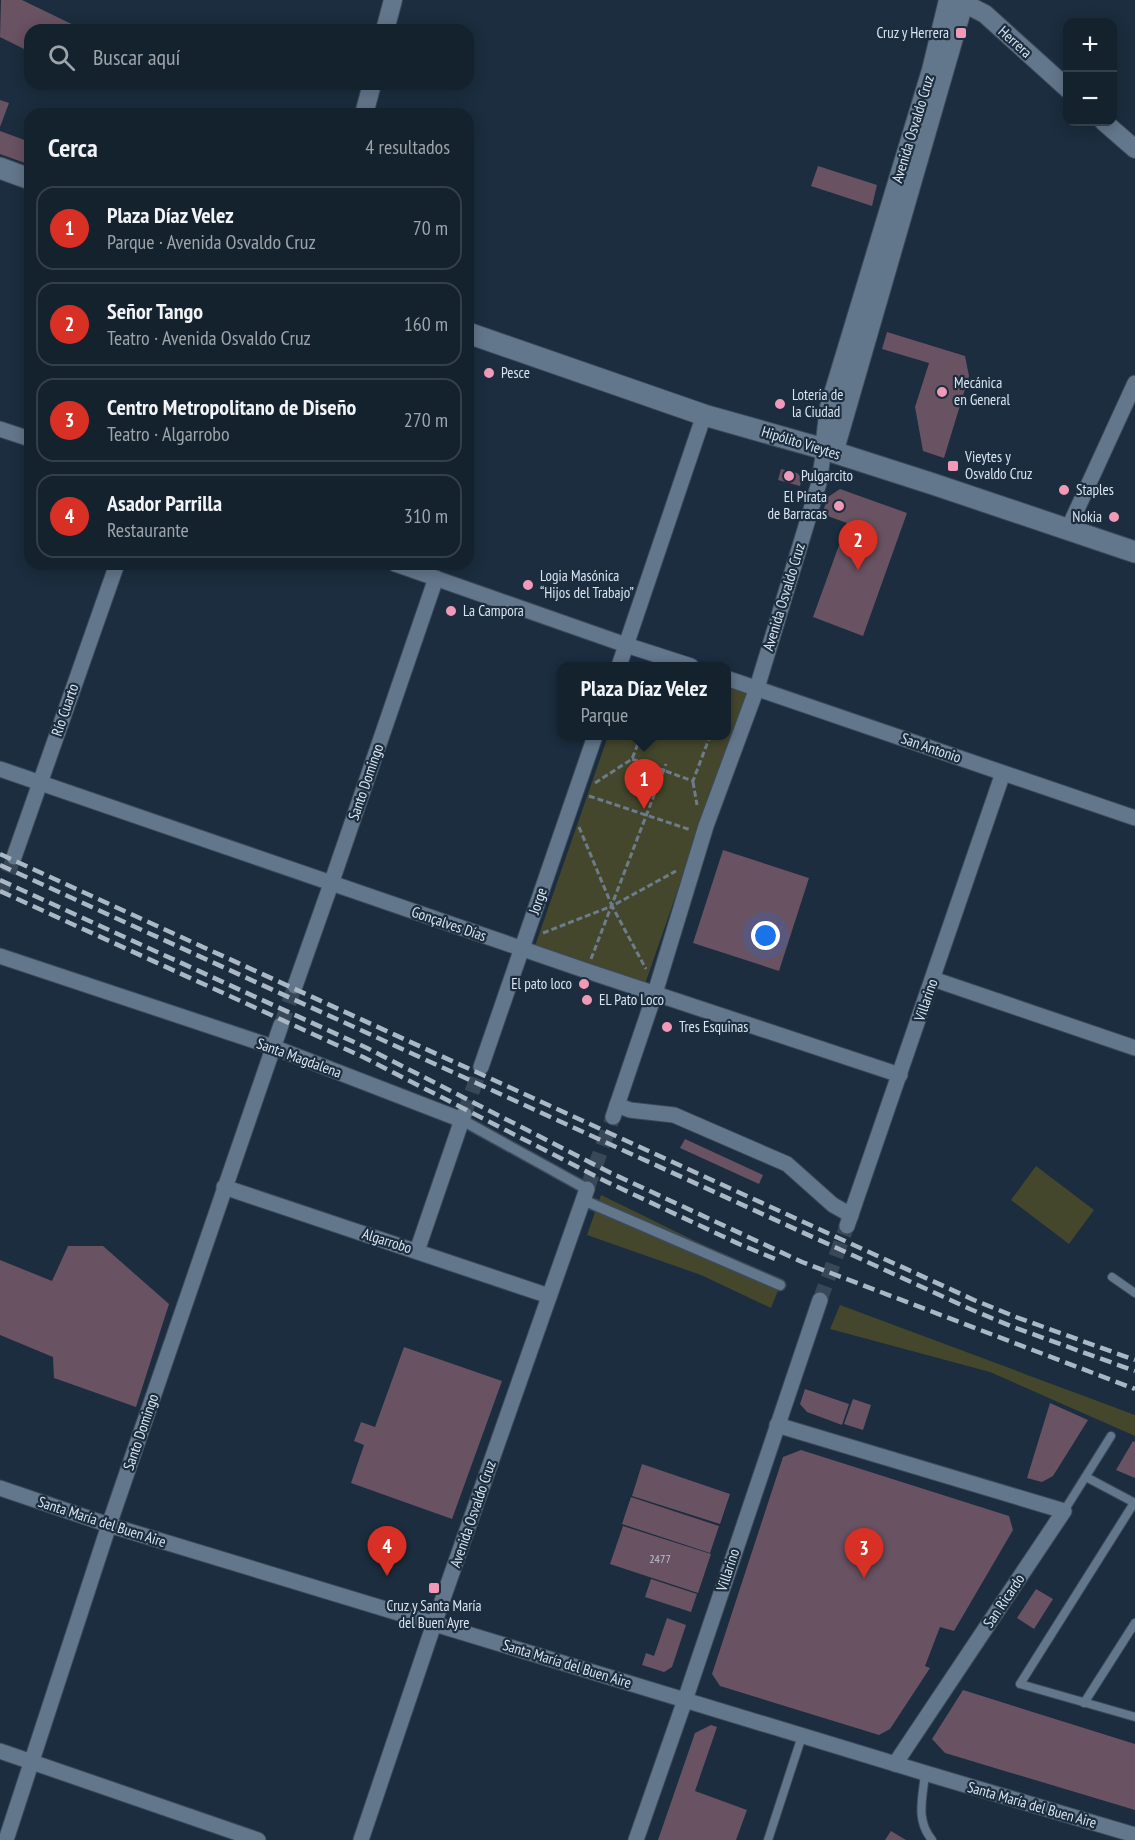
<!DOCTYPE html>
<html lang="es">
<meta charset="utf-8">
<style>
:root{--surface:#14222e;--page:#212f3a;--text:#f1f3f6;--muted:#9da4aa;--line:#333f4a;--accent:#d93025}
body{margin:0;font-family:"PT Sans Narrow",sans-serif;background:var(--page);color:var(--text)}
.controls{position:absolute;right:18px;top:18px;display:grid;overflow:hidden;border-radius:12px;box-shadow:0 3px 15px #0003}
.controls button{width:54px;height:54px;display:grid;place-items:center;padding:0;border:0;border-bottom:2px solid var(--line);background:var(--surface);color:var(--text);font:30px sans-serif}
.you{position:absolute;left:766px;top:936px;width:21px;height:21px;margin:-15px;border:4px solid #fff;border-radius:50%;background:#1a73e8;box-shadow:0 0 0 9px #1a73e833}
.badge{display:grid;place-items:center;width:39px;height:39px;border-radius:50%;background:var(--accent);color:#fff;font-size:20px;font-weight:700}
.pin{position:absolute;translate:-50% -50px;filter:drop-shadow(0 2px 3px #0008)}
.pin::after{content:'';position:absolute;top:32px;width:21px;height:18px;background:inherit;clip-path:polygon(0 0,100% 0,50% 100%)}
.popup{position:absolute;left:557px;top:662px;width:174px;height:78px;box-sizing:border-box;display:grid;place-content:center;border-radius:12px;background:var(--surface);filter:drop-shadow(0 2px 4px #0005);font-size:20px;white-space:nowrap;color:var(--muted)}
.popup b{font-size:22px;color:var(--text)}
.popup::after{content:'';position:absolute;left:50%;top:100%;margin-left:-12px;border:12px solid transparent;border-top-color:var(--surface)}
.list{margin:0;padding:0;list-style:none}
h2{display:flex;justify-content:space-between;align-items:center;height:78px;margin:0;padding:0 24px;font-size:26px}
h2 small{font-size:20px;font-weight:400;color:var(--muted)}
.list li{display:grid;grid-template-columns:39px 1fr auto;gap:18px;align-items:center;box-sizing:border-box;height:84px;margin:0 12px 12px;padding:0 12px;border:2px solid var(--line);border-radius:18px}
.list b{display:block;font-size:22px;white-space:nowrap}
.list p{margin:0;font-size:20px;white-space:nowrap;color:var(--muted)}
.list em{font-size:20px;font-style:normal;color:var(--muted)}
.icon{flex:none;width:33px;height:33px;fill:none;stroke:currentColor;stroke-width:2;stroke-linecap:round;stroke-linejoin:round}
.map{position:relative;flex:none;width:1135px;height:1840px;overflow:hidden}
.search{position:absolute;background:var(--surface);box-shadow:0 3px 15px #0003;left:24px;top:24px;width:450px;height:66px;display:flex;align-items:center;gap:15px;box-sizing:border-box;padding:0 21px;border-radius:18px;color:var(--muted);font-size:22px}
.panel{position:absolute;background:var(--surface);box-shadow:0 3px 15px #0003;left:24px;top:108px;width:450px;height:462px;border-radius:18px}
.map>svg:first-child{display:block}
</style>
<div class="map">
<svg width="1135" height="1840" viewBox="0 0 1135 1840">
<rect width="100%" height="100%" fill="#1b2d3e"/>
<!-- green -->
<g fill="#44472c">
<polygon points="727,681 748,688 645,984 535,946 608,736 726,736"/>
<polygon points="1036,1166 1094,1210 1069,1244 1011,1200"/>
<polygon points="601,1195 781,1283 771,1308 701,1275 587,1235"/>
<polygon points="840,1305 1135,1415 1135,1436 990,1372 830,1329"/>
</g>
<!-- building -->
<g fill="#695262">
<polygon points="1,0 22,0 84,30 30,30 30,52 0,37"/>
<polygon points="0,100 9,103 0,127"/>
<polygon points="0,131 30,142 30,149 25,163 0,154"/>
<polygon points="818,166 877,185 872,206 811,186"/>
<polygon points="887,332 965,356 969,376 944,458 923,451 915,407 929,363 882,349"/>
<polygon points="781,469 797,473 802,478 800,486 778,480"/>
<polygon points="840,489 907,513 863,636 813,617 847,523 822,514 828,497"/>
<polygon points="723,850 809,878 779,971 693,943"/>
<polygon points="685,1139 763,1175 759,1184 680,1148"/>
<polygon points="68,1246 103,1246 169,1304 136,1407 54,1378 53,1357 0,1335 0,1260 52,1281"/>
<polygon points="404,1347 502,1381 452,1519 351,1483 364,1445 354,1441 361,1422 375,1427"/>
<polygon points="805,1389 849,1404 842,1425 807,1412 800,1404"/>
<polygon points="853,1399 871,1405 863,1430 844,1424"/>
<polygon points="1050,1403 1088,1420 1053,1476 1042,1482 1027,1478"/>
<polygon points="1133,1441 1135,1442 1135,1478 1116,1470"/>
<polygon points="801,1450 1009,1516 1013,1530 954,1631 940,1627 925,1666 930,1668 890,1729 879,1735 720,1686 712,1674 783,1457"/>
<polygon points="642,1464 730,1494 720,1524 632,1496"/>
<polygon points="631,1497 719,1526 710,1553 622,1524"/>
<polygon points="623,1526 711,1554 698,1593 610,1564"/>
<polygon points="651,1579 697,1594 691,1612 645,1597"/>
<polygon points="1036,1589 1053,1599 1034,1629 1017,1618"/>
<polygon points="667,1618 686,1625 672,1667 664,1672 642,1665 646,1653 654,1656"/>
<polygon points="963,1690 1135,1744 1135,1810 945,1753 932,1739"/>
<polygon points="711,1725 717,1727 695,1791 747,1810 736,1840 658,1840 695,1733"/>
<polygon points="891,1831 906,1840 885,1840"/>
</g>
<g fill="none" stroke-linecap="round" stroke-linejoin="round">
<!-- minor-tunnel -->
<g stroke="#384859" stroke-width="15" stroke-dasharray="15 8" stroke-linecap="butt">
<polyline points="0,894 14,857"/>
<polyline points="281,1025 295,986"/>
<polyline points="464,1114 481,1067"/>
<polyline points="587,1189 613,1117"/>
<polyline points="820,1300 847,1226"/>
</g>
<!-- service casing -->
<g stroke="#3c4a5a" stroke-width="10">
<g id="service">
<polyline points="1112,1277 1135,1293"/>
<polyline points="1086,1477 1135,1503"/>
<polyline points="1134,1503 1020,1684 1135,1717"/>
<polyline points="1064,1511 1111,1436"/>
<polyline points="1084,1703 1135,1623"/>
<path d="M925 1773C923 1798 915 1819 932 1840"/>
<polyline points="768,1840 802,1736"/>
</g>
</g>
<!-- pedestrian casing -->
<g stroke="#3c4a5a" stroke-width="13">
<g id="pedestrian">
<polyline points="462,1120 587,1189"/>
<polyline points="583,1200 780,1285"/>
</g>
</g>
<!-- minor casing -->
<g stroke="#3c4a5a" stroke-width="17">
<g id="minor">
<polyline points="0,429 30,439"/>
<polyline points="1068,529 1135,383"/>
<polyline points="395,564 626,645 691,666"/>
<polyline points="619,666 704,415"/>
<polyline points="726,678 1135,818"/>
<polyline points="0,769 587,971 900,1075"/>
<polyline points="14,857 117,564"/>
<polyline points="0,956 273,1047 462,1120"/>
<polyline points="933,979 1135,1048"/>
<polyline points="295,986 331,884 436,578"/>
<polyline points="481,1067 595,736"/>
<polyline points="617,1105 630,1110 674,1115 787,1164 833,1205 851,1215"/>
<polyline points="613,1117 655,993 706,826 757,688 819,483 824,449"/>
<polyline points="224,1187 549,1296"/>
<polyline points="847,1226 1003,773"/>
<polyline points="417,1251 464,1114"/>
<polyline points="777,1425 1064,1511 895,1764"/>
<polyline points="0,1488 109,1525 925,1773 1135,1835"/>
<polyline points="0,1751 258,1840"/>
<polyline points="6,1840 109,1525 281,1025"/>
<polyline points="361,1840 434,1624 587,1189"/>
<polyline points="636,1840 685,1700 820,1300"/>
</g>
</g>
<!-- tertiary casing -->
<g stroke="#3c4a5a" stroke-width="20">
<g id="tertiary">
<polyline points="958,0 985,14 1068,89"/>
<polyline points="385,30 393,0"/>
<polyline points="364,114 372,84"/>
<polyline points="1104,122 1135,149"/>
<polyline points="824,449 829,407 931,70 948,0"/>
<polyline points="834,453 965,0"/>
</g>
</g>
<!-- secondary casing -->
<g stroke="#3c4a5a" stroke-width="23">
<g id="secondary">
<polyline points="0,168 30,179"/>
<polyline points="468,333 704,415 824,449 933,484 1135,552"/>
</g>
</g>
<!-- path -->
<g stroke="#6d7c8b" stroke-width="3" stroke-dasharray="6 3" stroke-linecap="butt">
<polyline points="632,759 693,781 710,736"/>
<polyline points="693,782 697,805"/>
<polyline points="595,783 632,759 641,736"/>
<polyline points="589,796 691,830"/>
<polyline points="579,827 612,906 676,871"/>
<polyline points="543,933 612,906 646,969"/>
<polyline points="591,959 666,764"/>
</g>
<!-- service -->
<use href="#service" stroke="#63778c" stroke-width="8"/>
<!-- pedestrian -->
<use href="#pedestrian" stroke="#63778c" stroke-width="10"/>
<!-- minor -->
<use href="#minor" stroke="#63778c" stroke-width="15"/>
<!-- tertiary -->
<use href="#tertiary" stroke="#63778c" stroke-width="18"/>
<!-- secondary -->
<use href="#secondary" stroke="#63778c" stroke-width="21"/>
<!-- rail -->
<g stroke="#aab7c4" stroke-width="4.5" stroke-dasharray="12 6" stroke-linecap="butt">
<polyline points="0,854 974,1300 1016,1317 1135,1360"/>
<polyline points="0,865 970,1309 1013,1327 1135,1371"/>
<polyline points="0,880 367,1048 611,1173 802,1262 1135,1389"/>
<polyline points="0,891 363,1057 607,1182 739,1244 780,1261"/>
</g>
</g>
<!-- markers -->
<g fill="#f09ab7" stroke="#1b2d3e" stroke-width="2">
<rect x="955" y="27" width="12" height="12" rx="3"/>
<circle cx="489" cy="373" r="6"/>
<circle cx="942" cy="392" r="6"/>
<circle cx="780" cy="404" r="6"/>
<rect x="947" y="460" width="12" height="12" rx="3"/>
<circle cx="789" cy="476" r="6"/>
<circle cx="1064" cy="490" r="6"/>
<circle cx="839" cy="506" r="6"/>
<circle cx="1114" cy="517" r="6"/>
<circle cx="528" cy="585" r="6"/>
<circle cx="451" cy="611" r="6"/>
<circle cx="584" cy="984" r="6"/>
<circle cx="587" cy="1000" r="6"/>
<circle cx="667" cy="1027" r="6"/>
<rect x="428" y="1582" width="12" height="12" rx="3"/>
</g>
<g text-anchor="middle" stroke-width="4.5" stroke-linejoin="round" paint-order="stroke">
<!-- number labels -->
<g font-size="12" fill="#bdc0cc">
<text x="660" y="1563">2477</text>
</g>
<!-- poi labels -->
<g font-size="15" fill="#d9e4f0" stroke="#1b2d3e" text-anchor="start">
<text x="949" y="38" text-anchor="end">Cruz y Herrera</text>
<text x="501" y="378">Pesce</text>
<text x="954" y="388">Mecánica<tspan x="954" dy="17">en General</tspan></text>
<text x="792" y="400">Lotería de<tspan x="792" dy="17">la Ciudad</tspan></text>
<text x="965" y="462">Vieytes y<tspan x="965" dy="17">Osvaldo Cruz</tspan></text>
<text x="801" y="481">Pulgarcito</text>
<text x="1076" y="495">Staples</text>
<text x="827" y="502" text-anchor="end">El Pirata<tspan x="827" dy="17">de Barracas</tspan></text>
<text x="1102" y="522" text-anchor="end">Nokia</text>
<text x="540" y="581">Logia Masónica<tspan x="540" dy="17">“Hijos del Trabajo”</tspan></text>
<text x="463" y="616">La Campora</text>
<text x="572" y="989" text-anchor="end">El pato loco</text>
<text x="599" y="1005">EL Pato Loco</text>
<text x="679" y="1032">Tres Esquinas</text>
<text x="434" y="1611" text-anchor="middle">Cruz y Santa María<tspan x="434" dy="17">del Buen Ayre</tspan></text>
</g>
<!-- street labels -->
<g font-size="15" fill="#d9e4f0" stroke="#1b2d3e">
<text transform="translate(1015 42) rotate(42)" y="5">Herrera</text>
<text transform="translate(913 129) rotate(-73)" y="5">Avenida Osvaldo Cruz</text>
<text transform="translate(801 443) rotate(17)" y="5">Hipólito Vieytes</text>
<text transform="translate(784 597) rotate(-73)" y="5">Avenida Osvaldo Cruz</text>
<text transform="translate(65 710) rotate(-71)" y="5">Río Cuarto</text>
<text transform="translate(931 748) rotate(19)" y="5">San Antonio</text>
<text transform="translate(366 782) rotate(-71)" y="5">Santo Domingo</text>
<text transform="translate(538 901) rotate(-71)" y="5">Jorge</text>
<text transform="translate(449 924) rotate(19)" y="5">Gonçalves Días</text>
<text transform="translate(926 1000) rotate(-71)" y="5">Villarino</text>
<text transform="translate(299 1058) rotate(20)" y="5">Santa Magdalena</text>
<text transform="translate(387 1241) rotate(18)" y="5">Algarrobo</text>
<text transform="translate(141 1432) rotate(-71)" y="5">Santo Domingo</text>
<text transform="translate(473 1514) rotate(-71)" y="5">Avenida Osvaldo Cruz</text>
<text transform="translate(102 1522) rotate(18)" y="5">Santa María del Buen Aire</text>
<text transform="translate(728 1570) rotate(-72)" y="5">Villarino</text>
<text transform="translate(1004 1601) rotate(-56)" y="5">San Ricardo</text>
<text transform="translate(567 1664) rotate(17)" y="5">Santa María del Buen Aire</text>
<text transform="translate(1032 1805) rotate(16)" y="5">Santa María del Buen Aire</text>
</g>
</g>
</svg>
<div class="controls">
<button>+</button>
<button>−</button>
</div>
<div class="you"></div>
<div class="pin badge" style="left:644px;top:809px">1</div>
<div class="popup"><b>Plaza Díaz Velez</b>Parque</div>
<div class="pin badge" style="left:858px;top:570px">2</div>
<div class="pin badge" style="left:864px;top:1578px">3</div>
<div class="pin badge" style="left:387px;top:1576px">4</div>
<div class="search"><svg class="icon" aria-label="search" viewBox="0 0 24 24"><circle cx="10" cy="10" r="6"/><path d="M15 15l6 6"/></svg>Buscar aquí</div>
<section class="panel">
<h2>Cerca<small>4 resultados</small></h2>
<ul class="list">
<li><span class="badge">1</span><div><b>Plaza Díaz Velez</b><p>Parque · Avenida Osvaldo Cruz</p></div><em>70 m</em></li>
<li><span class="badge">2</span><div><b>Señor Tango</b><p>Teatro · Avenida Osvaldo Cruz</p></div><em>160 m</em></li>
<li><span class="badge">3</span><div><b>Centro Metropolitano de Diseño</b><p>Teatro · Algarrobo</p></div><em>270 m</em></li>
<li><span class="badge">4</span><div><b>Asador Parrilla</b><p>Restaurante</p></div><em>310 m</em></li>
</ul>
</section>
</div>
